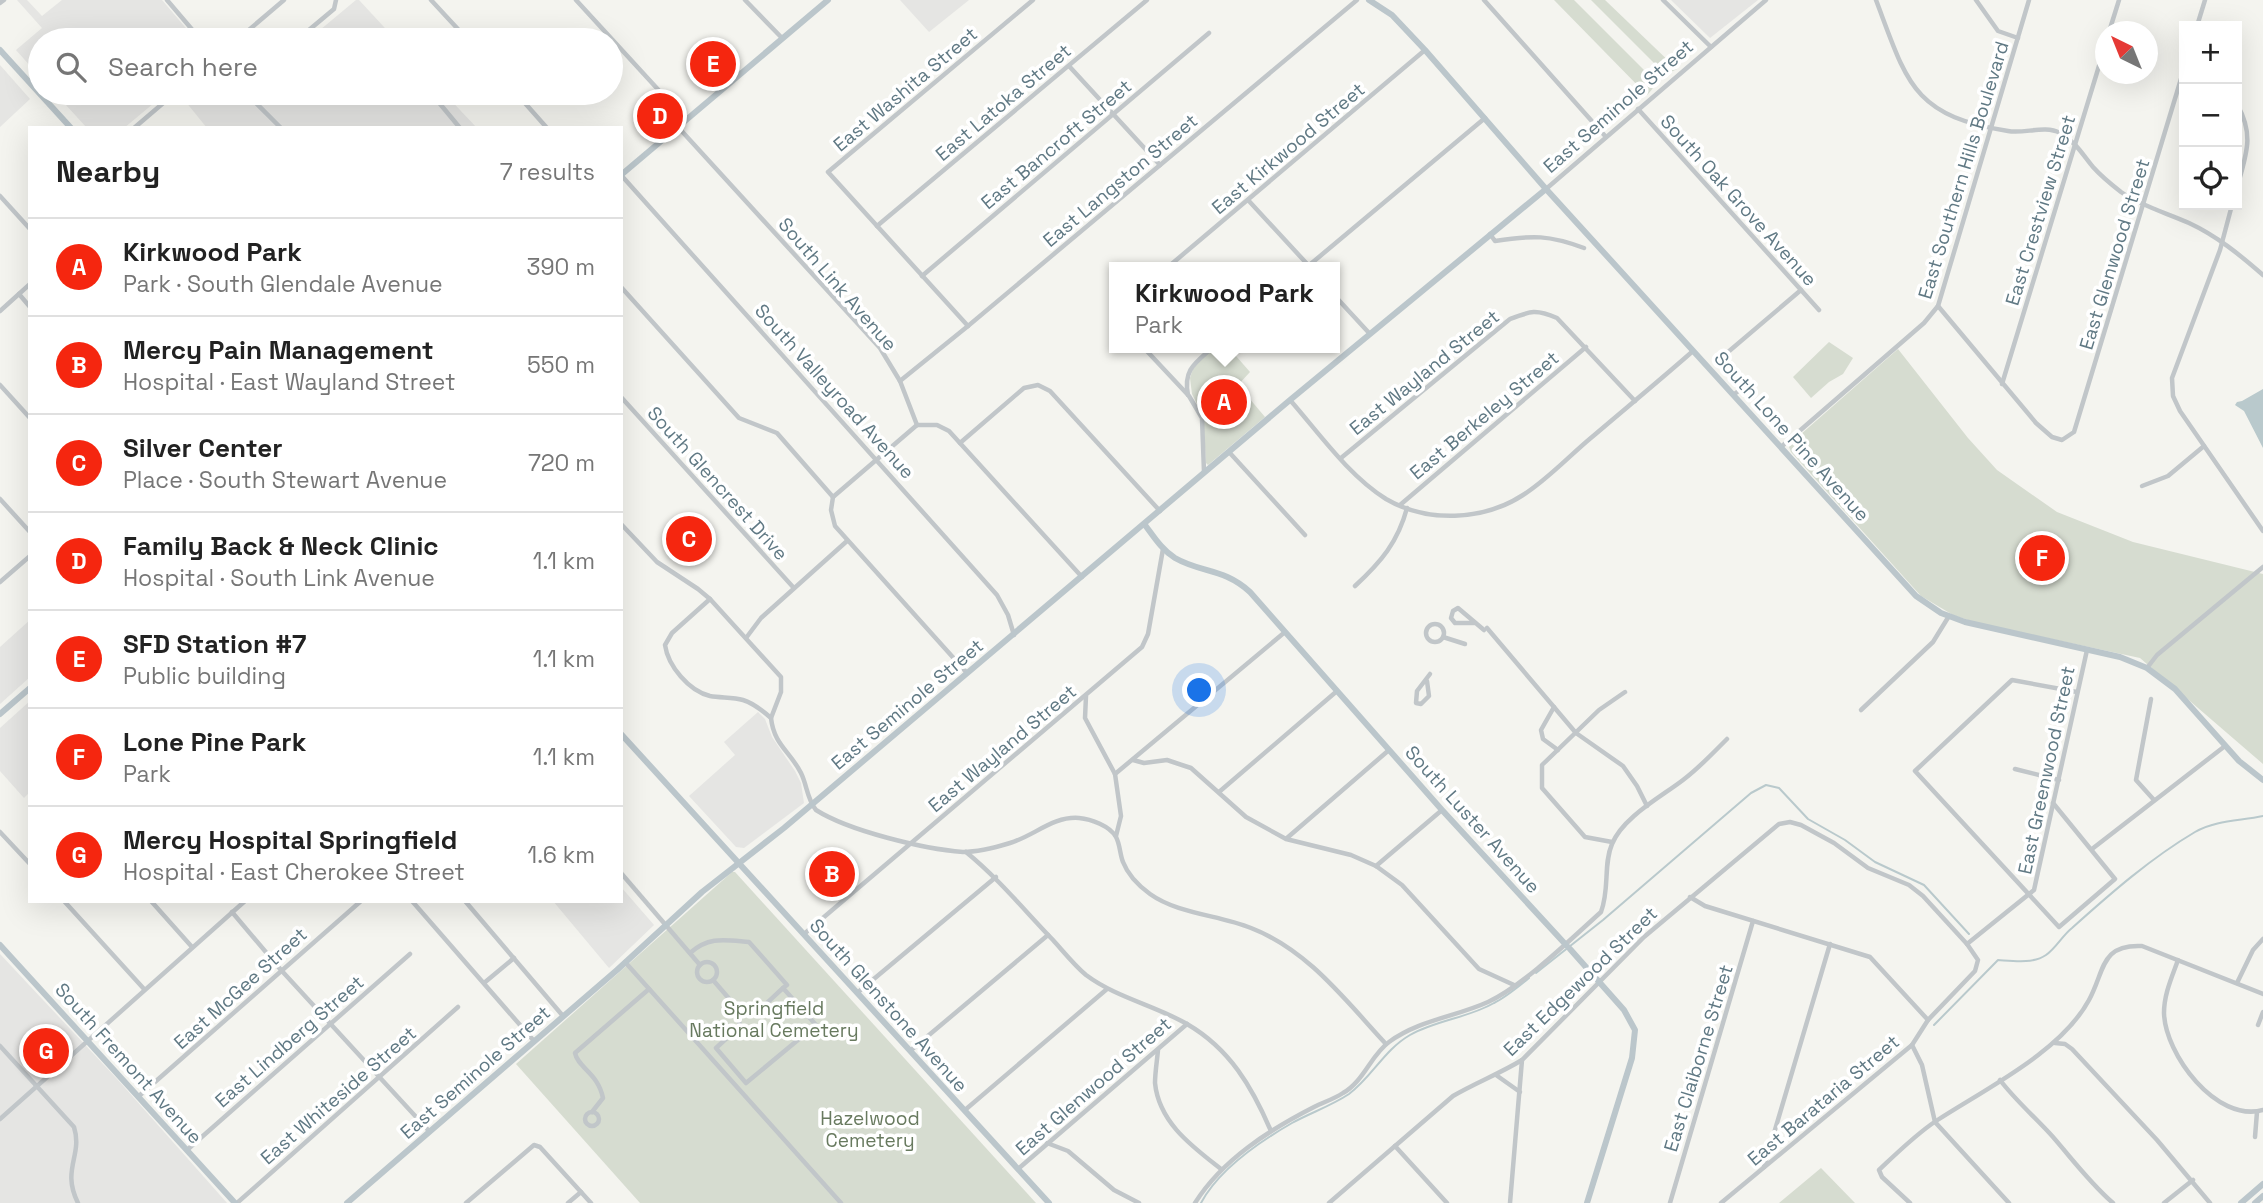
<!DOCTYPE html>
<meta charset="utf-8">
<style>
:root{--surface:#fff;--page:#f2f2f2;--text:#222;--muted:#767676;--line:#e0e0e0;--accent:#f5260f}
body{margin:0;font-family:"Space Grotesk",sans-serif;background:var(--page);color:var(--text)}
.controls{position:absolute;right:21px;top:21px;display:grid;overflow:hidden;border-radius:0px;box-shadow:0 7px 28px #0002}
.controls button{width:63px;height:63px;display:grid;place-items:center;padding:0;border:0;border-bottom:2px solid var(--line);background:var(--surface);color:var(--text);font:35px sans-serif}
.compass{position:absolute;left:2095px;top:21px;width:63px;height:63px;border-radius:50%;background:var(--surface);box-shadow:0 7px 28px #0002;rotate:317deg}
.you{position:absolute;left:1200px;top:691px;width:24px;height:24px;margin:-18px;border:5px solid #fff;border-radius:50%;background:#1a73e8;box-shadow:0 0 0 10px #1a73e833}
.badge{display:grid;place-items:center;width:46px;height:46px;border-radius:50%;background:var(--accent);color:#fff;font-size:23px;font-weight:700}
.pin{position:absolute;translate:-50% -50%;border:4px solid #fff;box-shadow:0 2px 7px #0006}
.popup{position:absolute;left:1109px;top:262px;width:231px;height:91px;box-sizing:border-box;display:grid;place-content:center;border-radius:0px;background:var(--surface);filter:drop-shadow(0 2px 5px #0005);font-size:23px;white-space:nowrap;color:var(--muted)}
.popup b{font-size:26px;color:var(--text)}
.popup::after{content:'';position:absolute;left:50%;top:100%;margin-left:-14px;border:14px solid transparent;border-top-color:var(--surface)}
.list{margin:0;padding:0;list-style:none}
h2{display:flex;justify-content:space-between;align-items:center;height:91px;margin:0;padding:0 28px;font-size:30px}
h2 small{font-size:23px;font-weight:400;color:var(--muted)}
.list li{display:grid;grid-template-columns:46px 1fr auto;gap:21px;align-items:center;box-sizing:border-box;height:98px;padding:0 28px;border-top:2px solid var(--line)}
.list b{display:block;font-size:26px;white-space:nowrap}
.list p{margin:0;font-size:23px;white-space:nowrap;color:var(--muted)}
.list em{font-size:23px;font-style:normal;color:var(--muted)}
.icon{flex:none;width:38px;height:38px;fill:none;stroke:currentColor;stroke-width:2;stroke-linecap:round;stroke-linejoin:round}
.map{position:relative;flex:none;width:2263px;height:1203px;overflow:hidden}
.search{position:absolute;background:var(--surface);box-shadow:0 7px 28px #0002;left:28px;top:28px;width:595px;height:77px;display:flex;align-items:center;gap:18px;box-sizing:border-box;padding:0 24px;border-radius:38px;color:var(--muted);font-size:26px}
.panel{position:absolute;background:var(--surface);box-shadow:0 7px 28px #0002;left:28px;top:126px;width:595px;height:777px;border-radius:0px}
.map>svg:first-child{display:block}
</style>
<div class="map">
<svg width="2263" height="1203" viewBox="0 0 2263 1203">
<rect width="100%" height="100%" fill="#f4f4ef"/>
<!-- built -->
<g fill="#e5e5e3">
<polygon points="17,0 27,0 42,16 62,0 162,0 196,40 40,40 40,77 16,50 42,28"/>
<polygon points="356,0 359,0 396,40 308,40"/>
<polygon points="900,0 969,0 929,32"/>
<polygon points="1671,0 1758,0 1710,38"/>
<polygon points="0,65 30,99 0,127"/>
<polygon points="55,93 54,93 166,93 124,128 87,128"/>
<polygon points="185,93 239,93 242,96 247,93 444,93 477,128 207,128 181,96"/>
<polygon points="30,620 30,677 0,704 0,647"/>
<polygon points="30,701 30,792 24,798 0,771 0,728"/>
<polygon points="758,712 765,719 772,737 795,771 801,783 804,803 744,848 736,847 689,796 735,755 724,742"/>
<polygon points="621,887 654,925 609,968 553,901 621,901"/>
<polygon points="0,954 118,1080 227,1203 0,1203"/>
</g>
<!-- green -->
<g fill="#d6dcd0">
<path d="M1554 0H1574L1651 77C1656 85 1654 88 1647 95Z"/>
<polygon points="1591,0 1605,0 1677,69 1667,74 1663,72"/>
<polygon points="1829,342 1853,358 1843,374 1829,382 1811,398 1793,377"/>
<polygon points="1215,348 1229,348 1250,372 1238,385 1265,417 1208,465 1206,463 1203,416 1192,394 1190,378 1193,369 1201,359"/>
<polygon points="1898,349 1968,438 1997,470 2057,512 2133,542 2263,574 2263,764 2140,658 1977,623 1953,615 1921,596 1791,452 1789,447 1792,442"/>
<polygon points="732,872 735,872 1036,1203 640,1203 516,1064"/>
<polygon points="1821,1168 1855,1203 1779,1203"/>
</g>
<!-- water -->
<polygon fill="#b9c9cc" points="2263,389 2263,448 2244,411 2235,405 2237,402 2242,401"/>
<g fill="none" stroke-linecap="round" stroke-linejoin="round">
<!-- stream -->
<g stroke="#b9c9cc" stroke-width="2">
<polyline points="1536,973 1603,920 1751,793 1766,785 1779,788 1808,819 1845,840 1875,862 1924,885 1969,934"/>
<path d="M1934 1025 1998 960C2013 961 2033 964 2046 955 2056 948 2062 936 2072 928 2111 893 2151 858 2195 832 2216 820 2240 821 2263 816"/>
<path d="M1201 1203C1219 1169 1259 1142 1292 1123 1310 1113 1331 1106 1349 1094 1372 1077 1384 1050 1410 1035 1436 1020 1468 1018 1494 1003 1506 997 1518 987 1529 978"/>
</g>
<!-- street -->
<g stroke="#c1c6c9" stroke-width="4.5">
<polyline points="167,0 201,40"/>
<polyline points="431,0 468,40"/>
<polyline points="576,0 686,120"/>
<polyline points="745,0 782,38"/>
<polyline points="1484,0 1606,137"/>
<polyline points="1663,0 1711,47"/>
<path d="M1876 0C1907 82 1912 116 2008 131 2024 134 2045 125 2060 133 2075 141 2083 155 2093 167 2101 176 2112 185 2121 192 2141 206 2167 213 2189 223 2217 236 2240 255 2263 275"/>
<polyline points="1976,0 1998,31 2018,38"/>
<polyline points="0,3 4,0"/>
<polyline points="2197,26 2205,0"/>
<polyline points="2109,32 2119,0"/>
<polyline points="373,35 377,40"/>
<polyline points="237,40 284,0"/>
<polyline points="297,40 334,9 336,0"/>
<polyline points="1069,66 1160,165"/>
<polyline points="246,93 281,128"/>
<polyline points="431,93 460,128"/>
<polyline points="516,93 547,128"/>
<path d="M2237 104C2255 136 2246 154 2237 188"/>
<polyline points="1638,109 1819,310"/>
<polyline points="678,127 880,348 900,381 917,425"/>
<polyline points="134,128 175,93"/>
<polyline points="621,175 997,595 1008,615 1014,635"/>
<polyline points="1546,189 1766,0"/>
<polyline points="0,196 30,229"/>
<polyline points="1248,200 1309,266"/>
<polyline points="2232,205 2220,250 2172,378 2173,396 2180,411 2263,531"/>
<polyline points="877,226 1147,0"/>
<path d="M1490 234 1495 241C1533 235 1549 235 1584 248"/>
<polyline points="1168,267 1425,50"/>
<polyline points="1307,267 1485,118"/>
<polyline points="922,276 1209,33"/>
<polyline points="621,287 739,418 777,433 833,497"/>
<polyline points="19,294 30,307"/>
<polyline points="1334,295 1370,334"/>
<polyline points="1938,306 2036,423 2052,437 2062,440 2074,432 2184,69"/>
<polyline points="0,311 30,284"/>
<polyline points="968,326 828,172 1033,0"/>
<polyline points="1144,348 1189,396 1202,418 1204,472"/>
<polyline points="900,381 968,326 1357,0"/>
<polyline points="2002,384 2106,43"/>
<polyline points="0,385 30,418"/>
<path d="M1188 395C1183 370 1195 363 1212 348"/>
<polyline points="1733,395 1744,387 1721,358 1801,290"/>
<polyline points="621,397 793,587"/>
<path d="M1290 400C1319 433 1348 475 1386 499 1427 523 1483 521 1523 495 1547 480 1569 456 1592 437 1626 408 1660 380 1693 351"/>
<polyline points="917,425 937,425 949,431 1082,577"/>
<polyline points="960,443 1024,388 1038,385 1050,391 1160,511"/>
<polyline points="1781,447 1924,323 1938,306 2029,0"/>
<polyline points="1229,452 1305,535"/>
<path d="M1341 458 1510 319C1531 311 1536 309 1557 318L1635 401"/>
<polyline points="2142,486 2168,476 2204,446"/>
<polyline points="833,497 831,510 835,526 967,673"/>
<polyline points="833,497 917,425"/>
<polyline points="0,499 30,532"/>
<polyline points="1400,505 1586,347"/>
<polyline points="621,524 657,562 698,589 710,599 781,677 781,692 771,718"/>
<polyline points="0,582 30,556"/>
<path d="M1355 586C1381 562 1398 542 1407 508"/>
<path d="M710 599 672 633 665 645C668 666 689 691 710 696 721 698 733 697 743 700 753 703 763 711 771 718 774 745 790 751 801 773 807 785 807 799 816 810 849 831 924 849 963 852 977 852 997 847 1010 843 1034 836 1053 816 1079 818 1091 819 1110 826 1116 837 1120 844 1120 855 1123 862 1128 875 1139 886 1150 894 1178 914 1219 915 1251 928 1308 950 1345 1000 1386 1044"/>
<polyline points="1475,623 1455,623 1451,618 1453,611 1458,608 1484,630"/>
<circle cx="1435" cy="633" r="9"/>
<polyline points="1487,628 1576,733 1623,766 1637,786 1647,806"/>
<polyline points="1443,637 1465,644"/>
<polyline points="746,638 761,618 847,541"/>
<polyline points="2147,668 2157,655 2263,567"/>
<polyline points="1427,681 1429,696 1421,704 1416,703 1417,691 1430,674"/>
<polyline points="1086,696 1085,718 1115,774 1121,816 1116,836"/>
<polyline points="2151,699 2136,780 2154,800"/>
<polyline points="1554,707 1541,730 1543,739 1558,750"/>
<polyline points="1861,710 1933,642 1949,616"/>
<polyline points="1133,760 1144,763 1167,760 1191,768 1246,817 1286,839 1351,855 1376,866 1402,885 1479,969 1514,985"/>
<polyline points="2015,769 2059,780"/>
<polyline points="1115,774 1285,632"/>
<polyline points="1219,792 1337,691"/>
<polyline points="2053,803 2115,879 2059,927 1915,771 2012,680 2077,692"/>
<polyline points="0,832 30,864"/>
<polyline points="1287,838 1389,750"/>
<polyline points="1612,842 1585,837 1542,788 1542,765 1599,710 1625,692"/>
<polyline points="2092,849 2225,746"/>
<path d="M966 852C999 879 1024 910 1053 940 1063 951 1074 965 1086 975 1117 998 1154 1005 1187 1024 1230 1049 1252 1087 1271 1131"/>
<polyline points="1376,866 1442,810"/>
<polyline points="621,873 700,965"/>
<polyline points="1690,897 1705,906 1870,957 1928,1020"/>
<polyline points="64,901 144,989"/>
<polyline points="151,901 192,947"/>
<polyline points="412,901 534,1041"/>
<polyline points="465,901 563,1016"/>
<polyline points="232,912 281,970 429,1131"/>
<polyline points="804,934 1142,647 1148,634 1163,549"/>
<path d="M690 953C709 936 725 940 749 942L787 985 783 988 816 1025 746 1083 716 1048 740 1026 737 1012 738 1009"/>
<path d="M2178 960C2172 977 2164 994 2164 1013 2165 1054 2216 1123 2263 1110"/>
<polyline points="625,962 841,1203"/>
<circle cx="707" cy="972" r="10"/>
<polyline points="713,980 738,1009"/>
<polyline points="484,983 514,958"/>
<polyline points="2237,983 2253,950 2263,939"/>
<polyline points="857,993 996,877"/>
<polyline points="738,1009 744,1008 756,1013 783,988"/>
<polyline points="2258,1025 2263,1012"/>
<polyline points="2055,1043 2065,1044 2072,1049 2157,1140 2210,1203"/>
<polyline points="1912,1045 1922,1065 1935,1122 2009,1203"/>
<path d="M0 1046 74 1127C83 1156 61 1169 78 1203"/>
<path d="M1158 1050C1157 1061 1155 1073 1155 1083 1159 1123 1193 1147 1221 1169"/>
<polyline points="910,1051 1048,935"/>
<polyline points="1496,1075 1520,1092"/>
<path d="M2000 1080C2016 1101 2036 1118 2053 1137 2073 1160 2090 1183 2113 1203"/>
<polyline points="139,1096 361,901"/>
<polyline points="965,1110 1107,989"/>
<path d="M592 1112 603 1098C598 1073 578 1068 575 1053L649 989"/>
<circle cx="592" cy="1119" r="7"/>
<polyline points="0,1119 245,901"/>
<polyline points="2255,1137 2257,1112"/>
<polyline points="1047,1143 1068,1151 1114,1190 1139,1203"/>
<polyline points="1395,1146 1447,1203"/>
<polyline points="187,1150 410,954"/>
<polyline points="1764,1167 1830,944"/>
<polyline points="1018,1169 1187,1024"/>
<polyline points="237,1203 458,1007"/>
<polyline points="466,1203 534,1145 540,1147 591,1203"/>
<polyline points="568,1203 581,1192"/>
<path d="M1195 1203C1222 1160 1269 1130 1314 1107 1324 1102 1334 1099 1343 1093 1364 1081 1371 1055 1389 1042 1419 1020 1455 1017 1488 1002 1524 985 1571 939 1601 912 1610 888 1603 865 1612 844 1623 817 1661 797 1683 780 1699 768 1713 753 1727 739"/>
<path d="M1329 1203 1453 1096C1475 1083 1499 1074 1522 1060L1644 937 1779 824 1790 822 1801 825 1834 843 1868 868 1909 885 1923 896 1967 944"/>
<polyline points="1510,1203 1522,1060"/>
<polyline points="1670,1203 1753,921"/>
<polyline points="1721,1203 1912,1045 1928,1020 1975,971 1978,960 1967,944 2034,890 2087,650"/>
<path d="M1910 1203 1882 1177 1879 1170C1897 1153 1915 1135 1936 1121 1985 1089 2061 1052 2089 1000 2105 971 2100 944 2142 946L2263 994"/>
<polyline points="2164,1203 2193,1180"/>
</g>
<!-- secondary -->
<g stroke="#bbc6cb" stroke-width="6">
<polyline points="1369,0 1392,15 1425,50 1546,189 1916,596 1941,613 1965,622 2120,657 2147,668 2175,689 2239,761 2263,780"/>
<path d="M1145 525C1154 537 1162 550 1175 558 1201 573 1224 568 1250 592L1442 810 1567 946"/>
<polyline points="0,945 235,1203"/>
<polyline points="1570,949 1624,1010 1635,1030 1632,1058 1587,1203"/>
<polyline points="347,1203 617,970 702,892 784,828 1290,400 1546,189"/>
</g>
<!-- primary -->
<g stroke="#bbc6cb" stroke-width="6">
<polyline points="0,50 71,128"/>
<polyline points="621,175 828,0"/>
<polyline points="0,714 30,688"/>
<polyline points="621,734 1049,1203"/>
<polyline points="2241,1203 2263,1184"/>
<polyline points="2255,1203 2263,1196"/>
</g>
</g>
<g text-anchor="middle" stroke-width="7" stroke-linejoin="round" paint-order="stroke">
<!-- street labels -->
<g font-size="19" fill="#607984" stroke="#fff">
<text transform="translate(905 89) rotate(-40)" y="7">East Washita Street</text>
<text transform="translate(1003 102) rotate(-40)" y="7">East Latoka Street</text>
<text transform="translate(1618 106) rotate(-41)" y="7">East Seminole Street</text>
<text transform="translate(1056 144) rotate(-40)" y="7">East Bancroft Street</text>
<text transform="translate(1288 148) rotate(-40)" y="7">East Kirkwood Street</text>
<text transform="translate(1963 170) rotate(-73)" y="7">East Southern Hills Boulevard</text>
<text transform="translate(1120 180) rotate(-40)" y="7">East Langston Street</text>
<text transform="translate(1739 200) rotate(48)" y="7">South Oak Grove Avenue</text>
<text transform="translate(2040 210) rotate(-73)" y="7">East Crestview Street</text>
<text transform="translate(2114 254) rotate(-73)" y="7">East Glenwood Street</text>
<text transform="translate(838 284) rotate(49)" y="7">South Link Avenue</text>
<text transform="translate(1424 372) rotate(-39)" y="7">East Wayland Street</text>
<text transform="translate(835 391) rotate(48)" y="7">South Valleyroad Avenue</text>
<text transform="translate(1484 415) rotate(-40)" y="7">East Berkeley Street</text>
<text transform="translate(1792 436) rotate(48)" y="7">South Lone Pine Avenue</text>
<text transform="translate(718 483) rotate(48)" y="7">South Glencrest Drive</text>
<text transform="translate(907 704) rotate(-40)" y="7">East Seminole Street</text>
<text transform="translate(1002 748) rotate(-40)" y="7">East Wayland Street</text>
<text transform="translate(2046 770) rotate(-78)" y="7">East Greenwood Street</text>
<text transform="translate(1473 819) rotate(48)" y="7">South Luster Avenue</text>
<text transform="translate(1580 981) rotate(-44)" y="7">East Edgewood Street</text>
<text transform="translate(240 988) rotate(-42)" y="7">East McGee Street</text>
<text transform="translate(889 1005) rotate(48)" y="7">South Glenstone Avenue</text>
<text transform="translate(289 1041) rotate(-41)" y="7">East Lindberg Street</text>
<text transform="translate(1698 1058) rotate(-73)" y="7">East Claiborne Street</text>
<text transform="translate(129 1063) rotate(48)" y="7">South Fremont Avenue</text>
<text transform="translate(475 1072) rotate(-41)" y="7">East Seminole Street</text>
<text transform="translate(1093 1086) rotate(-41)" y="7">East Glenwood Street</text>
<text transform="translate(338 1095) rotate(-41)" y="7">East Whiteside Street</text>
<text transform="translate(1823 1100) rotate(-40)" y="7">East Barataria Street</text>
</g>
<!-- park labels -->
<g font-size="19" fill="#687a5f" stroke="#fff">
<text x="774" y="1015">Springfield<tspan x="774" dy="22">National Cemetery</tspan></text>
<text x="870" y="1125">Hazelwood<tspan x="870" dy="22">Cemetery</tspan></text>
</g>
</g>
</svg>
<div class="controls">
<button>+</button>
<button>−</button>
<button><svg class="icon" aria-label="locate" viewBox="0 0 24 24"><circle cx="12" cy="12" r="6"/><path d="M12 2v4M12 18v4M2 12h4M18 12h4"/></svg></button>
</div>
<svg class="compass" viewBox="-18 -18 36 36"><path d="M0-13l5 13h-10z" fill="#e53935"/><path d="M0 13l5-13h-10z" fill="#767676"/></svg>
<div class="you"></div>
<div class="pin badge" style="left:1224px;top:402px">A</div>
<div class="popup"><b>Kirkwood Park</b>Park</div>
<div class="pin badge" style="left:832px;top:874px">B</div>
<div class="pin badge" style="left:689px;top:539px">C</div>
<div class="pin badge" style="left:660px;top:116px">D</div>
<div class="pin badge" style="left:713px;top:64px">E</div>
<div class="pin badge" style="left:2042px;top:558px">F</div>
<div class="pin badge" style="left:46px;top:1051px">G</div>
<div class="search"><svg class="icon" aria-label="search" viewBox="0 0 24 24"><circle cx="10" cy="10" r="6"/><path d="M15 15l6 6"/></svg>Search here</div>
<section class="panel">
<h2>Nearby<small>7 results</small></h2>
<ul class="list">
<li><span class="badge">A</span><div><b>Kirkwood Park</b><p>Park · South Glendale Avenue</p></div><em>390 m</em></li>
<li><span class="badge">B</span><div><b>Mercy Pain Management</b><p>Hospital · East Wayland Street</p></div><em>550 m</em></li>
<li><span class="badge">C</span><div><b>Silver Center</b><p>Place · South Stewart Avenue</p></div><em>720 m</em></li>
<li><span class="badge">D</span><div><b>Family Back &amp; Neck Clinic</b><p>Hospital · South Link Avenue</p></div><em>1.1 km</em></li>
<li><span class="badge">E</span><div><b>SFD Station #7</b><p>Public building</p></div><em>1.1 km</em></li>
<li><span class="badge">F</span><div><b>Lone Pine Park</b><p>Park</p></div><em>1.1 km</em></li>
<li><span class="badge">G</span><div><b>Mercy Hospital Springfield</b><p>Hospital · East Cherokee Street</p></div><em>1.6 km</em></li>
</ul>
</section>
</div>
